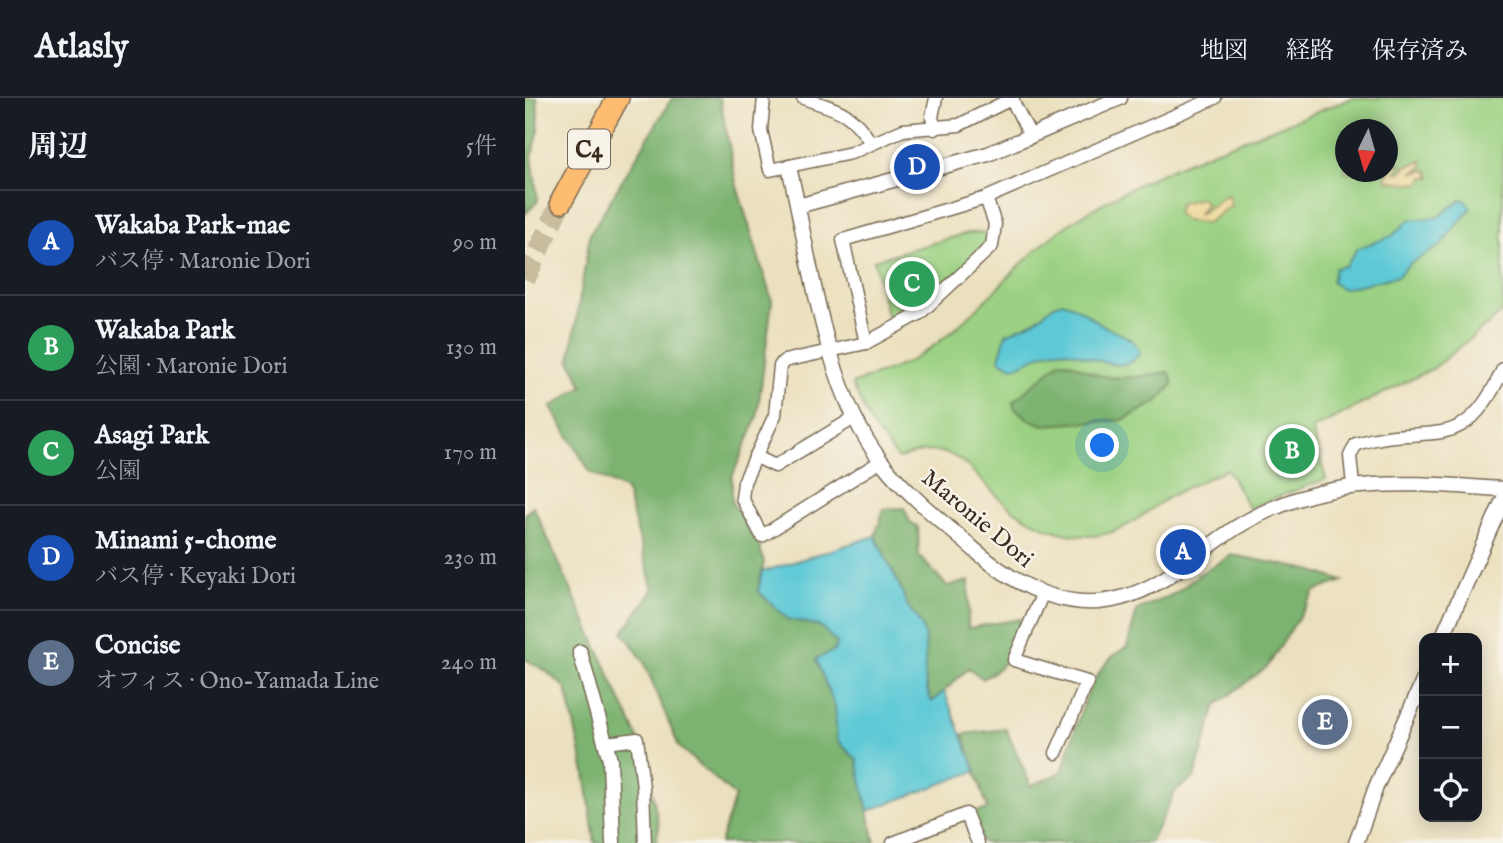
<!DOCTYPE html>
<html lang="ja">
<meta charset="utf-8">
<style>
:root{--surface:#171b24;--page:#20242c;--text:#f1f3f6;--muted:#9ea1a6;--line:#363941;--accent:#db2777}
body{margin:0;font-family:"IM FELL English","Noto Serif JP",serif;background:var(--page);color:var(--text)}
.controls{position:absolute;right:21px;bottom:21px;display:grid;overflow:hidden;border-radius:14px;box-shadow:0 4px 18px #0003}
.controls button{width:63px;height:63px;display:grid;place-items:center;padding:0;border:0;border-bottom:2px solid var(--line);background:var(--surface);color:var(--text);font:35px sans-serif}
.compass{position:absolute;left:810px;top:21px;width:63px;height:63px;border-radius:50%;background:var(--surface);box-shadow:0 4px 18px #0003;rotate:185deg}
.you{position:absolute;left:578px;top:348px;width:24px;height:24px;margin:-18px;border:5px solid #fff;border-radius:50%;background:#1a73e8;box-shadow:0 0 0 10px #1a73e833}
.badge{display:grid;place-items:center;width:46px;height:46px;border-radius:50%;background:var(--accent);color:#fff;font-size:23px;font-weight:700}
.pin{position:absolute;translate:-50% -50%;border:4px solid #fff;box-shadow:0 2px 7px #0006}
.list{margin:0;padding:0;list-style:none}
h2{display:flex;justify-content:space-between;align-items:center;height:91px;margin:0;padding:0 28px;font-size:30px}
h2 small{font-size:23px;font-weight:400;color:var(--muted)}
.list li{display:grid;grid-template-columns:46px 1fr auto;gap:21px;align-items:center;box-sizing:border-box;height:105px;padding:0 28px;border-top:2px solid var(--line)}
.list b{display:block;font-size:26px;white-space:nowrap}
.list p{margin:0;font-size:23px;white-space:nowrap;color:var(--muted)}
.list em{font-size:23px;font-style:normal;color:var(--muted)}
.icon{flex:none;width:38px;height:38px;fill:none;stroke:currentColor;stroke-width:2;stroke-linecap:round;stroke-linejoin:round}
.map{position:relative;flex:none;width:978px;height:745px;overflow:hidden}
header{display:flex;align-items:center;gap:42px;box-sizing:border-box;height:98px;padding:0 35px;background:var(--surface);border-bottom:2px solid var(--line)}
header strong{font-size:33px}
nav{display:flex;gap:38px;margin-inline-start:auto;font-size:24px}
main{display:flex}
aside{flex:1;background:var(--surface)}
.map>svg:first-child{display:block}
</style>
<header>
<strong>Atlasly</strong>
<nav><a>地図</a><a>経路</a><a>保存済み</a></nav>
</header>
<main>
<aside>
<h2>周辺<small>5件</small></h2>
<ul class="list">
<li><span class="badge" style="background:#1a4fb4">A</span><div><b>Wakaba Park-mae</b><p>バス停 · Maronie Dori</p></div><em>90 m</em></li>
<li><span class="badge" style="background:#2e9e5b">B</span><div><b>Wakaba Park</b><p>公園 · Maronie Dori</p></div><em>130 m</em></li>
<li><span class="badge" style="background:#2e9e5b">C</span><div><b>Asagi Park</b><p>公園</p></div><em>170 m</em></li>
<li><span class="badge" style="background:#1a4fb4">D</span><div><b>Minami 5-chome</b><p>バス停 · Keyaki Dori</p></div><em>230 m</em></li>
<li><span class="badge" style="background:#5c6f8a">E</span><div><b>Concise</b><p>オフィス · Ono-Yamada Line</p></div><em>240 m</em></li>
</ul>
</aside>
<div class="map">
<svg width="978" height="745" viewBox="0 0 978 745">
<rect width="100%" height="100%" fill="#f7f3e8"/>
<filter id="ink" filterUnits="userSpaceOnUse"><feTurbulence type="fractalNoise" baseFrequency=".0143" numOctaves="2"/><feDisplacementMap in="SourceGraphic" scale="14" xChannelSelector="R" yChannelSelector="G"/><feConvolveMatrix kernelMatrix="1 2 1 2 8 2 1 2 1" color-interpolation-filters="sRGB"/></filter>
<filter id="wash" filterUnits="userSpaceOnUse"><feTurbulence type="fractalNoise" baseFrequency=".00686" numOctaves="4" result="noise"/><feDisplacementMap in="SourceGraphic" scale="28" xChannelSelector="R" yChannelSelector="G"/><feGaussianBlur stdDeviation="1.57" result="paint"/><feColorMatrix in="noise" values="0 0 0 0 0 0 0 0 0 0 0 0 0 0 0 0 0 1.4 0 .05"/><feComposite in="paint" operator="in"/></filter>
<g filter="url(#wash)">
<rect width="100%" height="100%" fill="#ebe0be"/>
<!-- green -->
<g fill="#9bd182" stroke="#6b7e50" stroke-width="2" fill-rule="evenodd">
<path d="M827 0H978V214L909 270 787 331 801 381 724 410 702 371C683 381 662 388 644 399 621 413 603 433 574 437 542 442 505 426 480 405 441 372 433 337 373 361L346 326 327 286C348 277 373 271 392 259 450 224 488 164 544 126 629 68 733 39 827 0ZM820 32H862V74H820Z"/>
<path d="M467 134C461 157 387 214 365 229L349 162 443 135Z"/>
</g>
<!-- forest -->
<g fill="#7cb370" stroke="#5c6e47" stroke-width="2">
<polygon points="0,0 12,0 14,31 7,59 13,103 0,116"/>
<polygon points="147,0 195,0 211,85 247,203 232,320 207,379 207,404 234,448 239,464 233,493 263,521 295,528 312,545 309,553 291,561 310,609 312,642 332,662 350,745 195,745 210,698 154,649 119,564 98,534 128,492 101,392 65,374 26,309 58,288 45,262 65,136"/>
<path d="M536 263C550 264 555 270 567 275 590 284 620 278 644 274L648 286 632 304 598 322 519 327 505 322 489 310 488 304Z"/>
<polygon points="8,408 119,653 134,729 131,745 70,745 60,675 41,590 21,573 0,561 0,417"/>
<path d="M379 410 385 424 393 429 394 458 422 488 444 483 443 530 495 521C488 553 487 564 458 581L444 570 407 604C393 574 405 558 398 533 395 519 379 511 378 495L350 438 359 411Z"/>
<path d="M707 457 785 472 818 483 790 493 743 568 691 607 669 680 651 692 625 745H458L446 715 463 711 438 636 481 631 506 688 537 674C551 634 561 569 602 549L612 512 651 495 673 477Z"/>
</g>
<!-- sand -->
<g fill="#eeda9e" stroke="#94825e" stroke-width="2">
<polygon points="897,63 898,69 887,75 902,72 906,79 899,79 895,86 863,83 861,79 870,66 875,65 871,74 875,74 881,68"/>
<path d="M703 97 706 107 682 125 661 123 652 115 655 105 676 100 681 105 673 116C685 111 692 100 703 97Z"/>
</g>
<!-- water -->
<g fill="#5dc9d6" stroke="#4c7a7a" stroke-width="2">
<polygon points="936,102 940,102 946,110 915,148 884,166 873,178 817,191 807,184 810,170 820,168 833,150 867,138 884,122 913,119"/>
<path d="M537 204C556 209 564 220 581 229 596 238 607 237 615 254 600 284 556 251 533 252 515 253 503 266 487 269L474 261 481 236 510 223 529 207Z"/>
<path d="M350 438 378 495C379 511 395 519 398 533 405 558 393 578 407 604L419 593 451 673 343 713 332 662 312 642 310 609 291 561 309 553 312 545 295 528 263 521 233 493 237 474Z"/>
</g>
</g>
<g filter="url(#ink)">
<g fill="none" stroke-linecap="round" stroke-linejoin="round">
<!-- motorway-tunnel -->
<polyline stroke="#c8bc9e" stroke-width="21" stroke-dasharray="21 10" stroke-linecap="butt" points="0,181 36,104"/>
<!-- minor casing -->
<g stroke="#796a56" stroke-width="15">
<g id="minor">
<polyline points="239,0 236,32 245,72 326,55 378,32 434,27 488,0"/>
<path d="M278 0C313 12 325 12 346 45"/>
<polyline points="486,0 506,39"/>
<polyline points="410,31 407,19 411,0"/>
<polyline points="341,245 318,142 461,100 690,0"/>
<polyline points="230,358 250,368 329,320"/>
<polyline points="356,363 237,438 217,400 219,384 250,317 255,268 259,263 341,245 394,216 467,148 470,126 461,100"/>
<path d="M828 387 825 358 831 346C905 322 937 363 978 271"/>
<polyline points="517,497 489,562 562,584 531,655"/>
<polyline points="82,645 112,641 118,689 120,745"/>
<polyline points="368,745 441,716 453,745"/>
</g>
</g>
<!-- tertiary casing -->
<g stroke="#796a56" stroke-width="17">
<g id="tertiary">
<path d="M264 69C286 160 298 288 356 363 383 398 419 425 452 454 492 488 541 515 596 500 643 487 672 454 712 429 800 375 881 385 978 391"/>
<polyline points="273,108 463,56 595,0"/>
<polyline points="917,540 978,402"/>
<polyline points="55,554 85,662 88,745"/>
<polyline points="831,745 851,689 899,581"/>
</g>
</g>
<!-- motorway casing -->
<g stroke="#796a56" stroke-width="24">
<polyline id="motorway" points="36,104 93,0"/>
</g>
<!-- minor -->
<use href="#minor" stroke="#fff" stroke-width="12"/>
<!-- tertiary -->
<use href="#tertiary" stroke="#fff" stroke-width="14"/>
<!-- motorway -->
<use href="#motorway" stroke="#fdbc6f" stroke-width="21"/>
</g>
</g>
<g text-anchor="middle" stroke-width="5" stroke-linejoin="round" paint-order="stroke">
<!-- shield labels -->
<rect fill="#f7f3e8" stroke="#73665b" stroke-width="2" x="43" y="31.5" width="42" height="39" rx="5"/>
<g font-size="23" font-weight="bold" fill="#3b2a1e">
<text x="64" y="59">C4</text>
</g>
<!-- street labels -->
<g font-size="24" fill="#3b2a1e" stroke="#f7f3e8">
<text transform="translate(453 420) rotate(40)" y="8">Maronie Dori</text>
</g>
</g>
</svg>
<div class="controls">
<button>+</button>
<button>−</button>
<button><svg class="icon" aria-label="locate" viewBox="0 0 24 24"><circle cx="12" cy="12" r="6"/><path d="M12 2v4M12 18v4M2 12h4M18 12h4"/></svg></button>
</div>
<svg class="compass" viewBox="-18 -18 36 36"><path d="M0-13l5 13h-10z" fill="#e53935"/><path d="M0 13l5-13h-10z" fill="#9ea1a6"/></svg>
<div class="you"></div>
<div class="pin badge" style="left:658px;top:454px;background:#1a4fb4">A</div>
<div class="pin badge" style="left:767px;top:353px;background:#2e9e5b">B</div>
<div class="pin badge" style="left:387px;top:186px;background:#2e9e5b">C</div>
<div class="pin badge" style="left:392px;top:69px;background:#1a4fb4">D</div>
<div class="pin badge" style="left:800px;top:624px;background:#5c6f8a">E</div>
</div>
</main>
